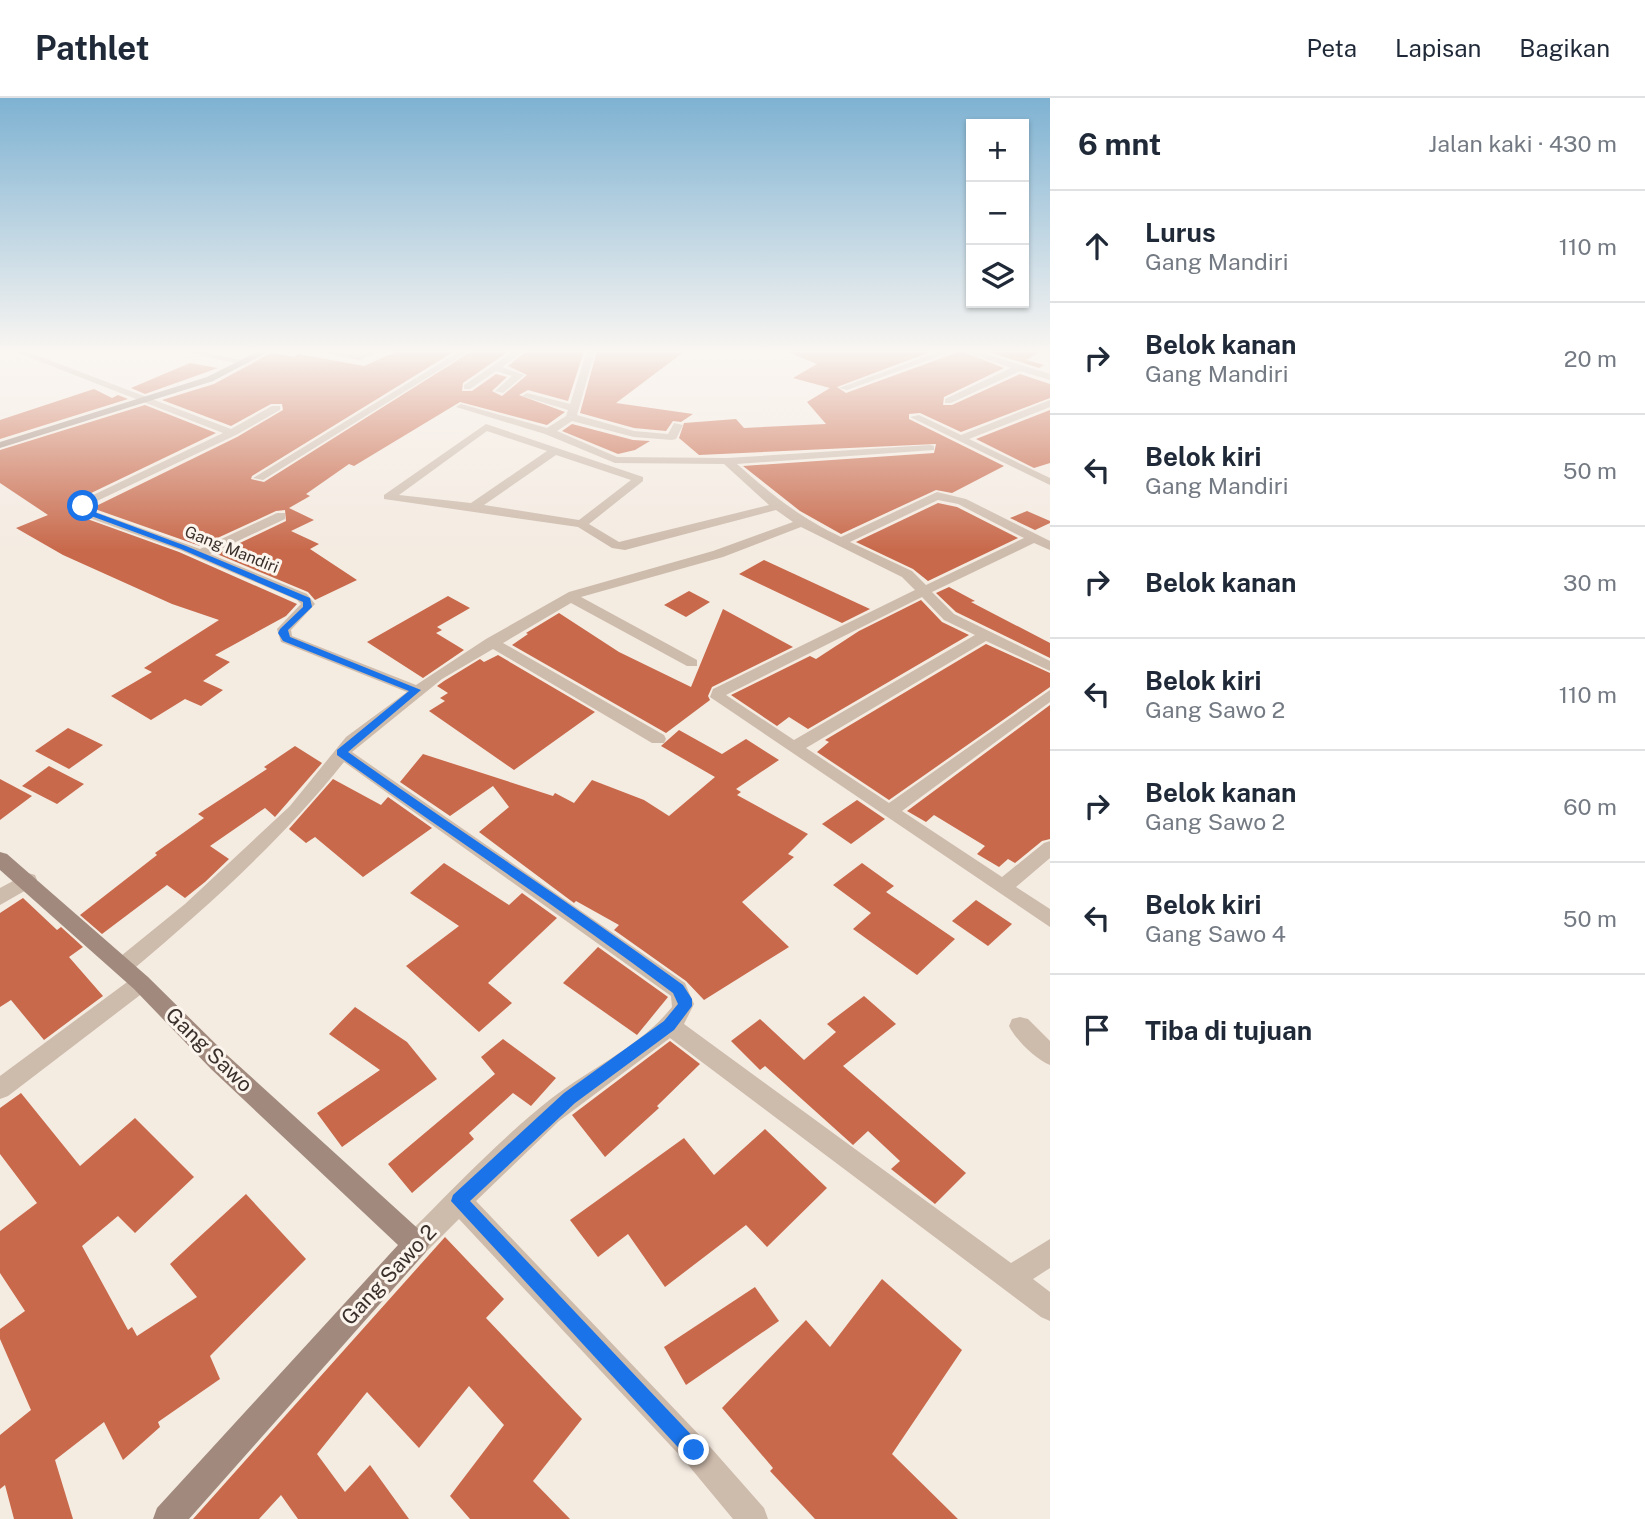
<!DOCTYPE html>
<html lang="id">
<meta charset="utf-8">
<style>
:root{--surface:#fff;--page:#f2f2f3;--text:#1f2937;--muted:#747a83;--line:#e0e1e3}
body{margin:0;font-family:"Public Sans",sans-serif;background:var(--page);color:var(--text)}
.controls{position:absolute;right:21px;top:21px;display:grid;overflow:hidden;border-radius:0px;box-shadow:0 2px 5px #0004}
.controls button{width:63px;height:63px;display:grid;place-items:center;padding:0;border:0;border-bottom:2px solid var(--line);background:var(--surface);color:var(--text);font:35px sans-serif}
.stop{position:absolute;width:21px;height:21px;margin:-16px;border:5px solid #1a73e8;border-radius:50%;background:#fff}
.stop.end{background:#1a73e8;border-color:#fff;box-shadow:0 2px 7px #0008}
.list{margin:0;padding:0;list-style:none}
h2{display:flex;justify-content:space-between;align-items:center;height:91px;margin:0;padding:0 28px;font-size:30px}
h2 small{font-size:23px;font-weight:400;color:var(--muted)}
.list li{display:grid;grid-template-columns:46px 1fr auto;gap:21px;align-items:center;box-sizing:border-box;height:112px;padding:0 28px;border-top:2px solid var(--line)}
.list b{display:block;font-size:26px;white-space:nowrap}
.list p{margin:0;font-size:23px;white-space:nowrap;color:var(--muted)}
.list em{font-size:23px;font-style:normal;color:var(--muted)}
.icon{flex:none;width:38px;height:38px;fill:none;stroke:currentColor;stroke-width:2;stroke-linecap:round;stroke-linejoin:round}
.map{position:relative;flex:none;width:1050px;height:1421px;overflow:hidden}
header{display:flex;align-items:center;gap:42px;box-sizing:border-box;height:98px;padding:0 35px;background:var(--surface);border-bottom:2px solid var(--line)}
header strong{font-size:33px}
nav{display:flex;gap:38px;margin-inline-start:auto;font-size:24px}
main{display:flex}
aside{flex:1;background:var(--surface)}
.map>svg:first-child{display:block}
</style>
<header>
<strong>Pathlet</strong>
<nav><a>Peta</a><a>Lapisan</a><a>Bagikan</a></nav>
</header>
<main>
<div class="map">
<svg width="1050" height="1421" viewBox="0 0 1050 1421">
<rect width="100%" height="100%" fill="#f4ebe1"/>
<!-- building -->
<g fill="#c8694b">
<polygon points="398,253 455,253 252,378 251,381 264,384 472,253 509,253 463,285 462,293 472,293 496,276 507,279 492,293 502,298 527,277 508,268 527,253 584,253 568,303 528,292 519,297 565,314 547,327 460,304 354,368 349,366 306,396 310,398 289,410 314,422 291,433 319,446 310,451 357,482 315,502 308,494 217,456 286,423 285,412 276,413 200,448 92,410 237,339 283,312 282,306 271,306 231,328 162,302 214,286 271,255 294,259 298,256 364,268"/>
<polygon points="597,253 685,253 616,305 693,316 681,324 673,323 666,333 634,330 580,315"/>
<polygon points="786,253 933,253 837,289 846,295 961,253 1004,270 944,299 943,307 952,307 1020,276 1050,286 1050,300 961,334 920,315 909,316 909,321 1004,368 952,395 936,392 841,436 800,413 743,368 934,355 936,346 699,357 679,340 684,325 736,321 744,330 826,326 807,304 830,290 793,280 817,266"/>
<polygon points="986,253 1042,253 1026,262 1044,267 1039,270"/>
<polygon points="190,265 218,270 145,296 131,290"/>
<polygon points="94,291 112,300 118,297 128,301 0,341 0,322"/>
<polygon points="145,307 216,335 87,397 74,407 79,418 179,454 297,506 286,518 215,557 230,564 203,583 223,592 201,608 185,601 151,622 111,598 152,574 144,570 219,522 172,506 63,457 16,430 48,417 0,385 0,352"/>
<polygon points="1050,312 1050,365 1034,370 976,341"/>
<polygon points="572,326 633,342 650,343 635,352 618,356 562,333"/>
<polygon points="938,405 957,409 1018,440 928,483 913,471 856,444"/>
<polygon points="1027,413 1050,423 1050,425 1035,432 1010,420"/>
<polygon points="764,462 870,511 842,525 739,476"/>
<polygon points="949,489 975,503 971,504 1050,545 1050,560 956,514 936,495"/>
<polygon points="689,493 710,504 686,519 664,507"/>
<polygon points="448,498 470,510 437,529 442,532 436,535 464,552 423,580 367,544"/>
<polygon points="921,502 942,524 969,537 808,631 789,619 777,628 731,597 810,558 816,561 859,533"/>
<polygon points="723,511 793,549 712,589 708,598 710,602 666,635 512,547 528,536 526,535 559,515 619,554 691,589"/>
<polygon points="986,546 1050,575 1050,589 889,702 817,654 829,644 825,642"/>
<polygon points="498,557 595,614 514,672 429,613 445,603 440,600 448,595 437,588 444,583 480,561 484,564"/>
<polygon points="1050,607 1050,741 1042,743 1015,765 1008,761 999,769 977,756 985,748 934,717 926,724 907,713"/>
<polygon points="68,630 103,647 69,671 35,653"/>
<polygon points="679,632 722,656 746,641 779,662 736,691 741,694 737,697 808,736 788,756 794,759 742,804 789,849 704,902 686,883 614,832 619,827 576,803 574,805 479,734 509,709 493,688 450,718 400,684 423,656 553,698 555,695 574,705 592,682 644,702 669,718 715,679 661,648"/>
<polygon points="295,648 322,665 275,719 265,710 210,748 229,761 205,784 185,800 167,787 102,836 80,817 157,757 155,755 204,720 198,716 267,671 264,669"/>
<polygon points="49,668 84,686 57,706 22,688"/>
<polygon points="0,681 32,698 0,722"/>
<polygon points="333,681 381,707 388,699 432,730 363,779 315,739 306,745 289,731"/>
<polygon points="857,702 885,721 851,746 822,726"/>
<polygon points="444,765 509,807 522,795 557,820 488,885 512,905 479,934 406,868 459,828 410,795"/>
<polygon points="862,765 894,788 886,794 955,841 917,877 853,831 871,815 833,787"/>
<polygon points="23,800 57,832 61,829 83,849 69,859 103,898 44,942 11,902 0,909 0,815"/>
<polygon points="976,802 1012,826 988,848 952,823"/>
<polygon points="598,849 668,899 637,937 563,885"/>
<polygon points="864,898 896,926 843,968 966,1075 935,1106 891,1071 900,1063 868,1033 853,1047 765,968 760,972 731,943 760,921 804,962 836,934 827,926"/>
<polygon points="355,909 407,944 437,981 342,1049 317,1015 380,972 329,936"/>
<polygon points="503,941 556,980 531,1008 513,995 469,1035 474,1041 412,1095 388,1066 495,976 481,959"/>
<polygon points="670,943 700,966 657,1008 659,1010 605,1059 572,1017"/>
<polygon points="21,995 80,1068 135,1020 194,1079 135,1135 118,1118 82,1148 128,1232 132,1229 137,1238 197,1199 170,1166 246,1096 306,1161 210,1258 220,1281 158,1324 160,1329 123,1362 104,1324 55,1362 73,1421 14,1421 5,1387 0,1391 0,1337 31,1312 0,1241 0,1231 25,1213 0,1175 0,1133 37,1105 0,1056 0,1010"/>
<polygon points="765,1031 827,1090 767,1149 746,1127 665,1189 628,1136 598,1159 570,1122 684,1040 714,1077"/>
<polygon points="445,1139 504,1201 486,1220 582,1321 533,1383 570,1421 470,1421 450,1398 504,1327 469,1288 419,1350 367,1294 317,1356 345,1394 370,1367 409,1421 298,1421 281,1397 259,1421 193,1421"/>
<polygon points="882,1181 962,1252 892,1356 958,1421 815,1421 770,1373 773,1370 722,1310 806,1222 830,1249"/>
<polygon points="755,1189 779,1223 686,1287 664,1249"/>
</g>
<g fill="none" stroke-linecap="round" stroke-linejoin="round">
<!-- street -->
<g fill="#cdbbac" fill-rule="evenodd">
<path d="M13 253H25L231 331 272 308H280V312L236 337 97 403 89 409 90 412 200 451 277 415H285V421L210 456 307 496 315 506 291 532 292 538 416 587 486 541 569 494 713 453 793 424 776 412 625 452 612 450 578 429 384 401V397L486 326 643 379V383L589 426 619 444 769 407 724 366 615 365 545 336 456 309 461 306 547 330 566 318 568 312 522 298 527 295 570 306 587 253H595L577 317 634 333 668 336 674 325 683 327 676 341 672 342 634 339 572 323 557 333 617 359 727 360 930 347 934 348V352L737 366C771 396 799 419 841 439L937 394 966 401 1050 443V452L1034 445 932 494 954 516 1050 563V573L986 543 806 650 889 705 1050 592V604L902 713 1002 779 1044 745 1050 743V760L1016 789 1050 811V829L710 599 713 591 915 492 902 479 801 429 723 459 581 499 697 562V568H687L571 505 503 545 664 637 666 641 664 645H652L493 551 442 581 352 654 685 885 694 906 684 926 1011 1165 1050 1141V1170L1033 1181 1050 1194V1223L1041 1219 670 940 559 1023 476 1103 704 1342 764 1410 768 1421H733L684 1362 459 1121 425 1155 416 1159 407 1155 403 1146 407 1137C454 1090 500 1041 552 1000 591 970 641 948 672 909L671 898 344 664C281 743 207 809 130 874L123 876 116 874 113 868 116 862 185 806 290 708 346 639 407 594 281 544 277 531 301 506 297 502 180 452 81 417 77 408 89 399 223 335ZM487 333 547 353 471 405 399 397ZM556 357 631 382 579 422 484 407ZM938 402 958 406 1024 440 926 487 912 473 850 444ZM922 499 944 522 975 537 794 642 726 597Z"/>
<polygon points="181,253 199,253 250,264 245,267"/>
<polygon points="313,253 359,256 380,253 360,262"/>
<polygon points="460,253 470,253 263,382 253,380"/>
<polygon points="514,253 524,253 502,269 524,277 503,295 495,293 512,278 496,273 470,291 464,291 464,287"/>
<polygon points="941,253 953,253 847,292 839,290"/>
<polygon points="964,253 977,253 1050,276 1050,282 1020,273 951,305 945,305 945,301 1011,270"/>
<polygon points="1050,302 1050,309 969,341 1050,380 1050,387 910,319 919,317 961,337"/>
<polygon points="28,775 35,777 37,782 35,787 0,807 0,790"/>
<polygon points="141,876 148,879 151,885 148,891 8,998 0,1001 0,978 134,879"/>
<path d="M1020 919 1028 921 1050 943V967C1035 961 1016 942 1009 928L1012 921Z"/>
</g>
<!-- secondary -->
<g fill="#a18a7d" fill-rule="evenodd">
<polygon points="259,253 270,253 213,283 0,350 0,344 207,279"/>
<polygon points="0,754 7,756 148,879 227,957 425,1137 429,1146 425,1155 189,1421 153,1421 157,1410 398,1147 211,971 134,891 0,772"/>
</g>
</g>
<!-- sky -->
<linearGradient id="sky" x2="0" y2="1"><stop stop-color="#7eb2d2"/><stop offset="0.56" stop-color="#faf6f2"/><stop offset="1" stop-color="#faf6f2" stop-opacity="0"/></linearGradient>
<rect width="1050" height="452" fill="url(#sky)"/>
<!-- route -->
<path fill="#1a73e8" d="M83 406 89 412 186 448 310 500 312 509 288 532 290 539 421 592 348 654C459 733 573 806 683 887L692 901V908L674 932 575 1005 470 1103 700 1346 703 1352 700 1359 694 1362 687 1359 451 1103 453 1097 564 995 664 923 678 906 673 895C563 812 449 737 337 657V652L409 593 283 543 278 535 280 531 303 509V504L181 451 83 415 79 408Z"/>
<g text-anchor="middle" stroke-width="6" stroke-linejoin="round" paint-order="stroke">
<!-- far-street labels -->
<g font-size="16" fill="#3b302b" stroke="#fbf5ee">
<text transform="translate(232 451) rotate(22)" y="6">Gang Mandiri</text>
</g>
<!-- near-street labels -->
<g font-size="21" fill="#3b302b" stroke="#fbf5ee">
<text transform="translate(209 952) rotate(44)" y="7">Gang Sawo</text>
<text transform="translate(389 1177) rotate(-47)" y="7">Gang Sawo 2</text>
</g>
</g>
</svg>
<div class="controls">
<button>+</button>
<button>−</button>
<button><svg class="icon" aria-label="layers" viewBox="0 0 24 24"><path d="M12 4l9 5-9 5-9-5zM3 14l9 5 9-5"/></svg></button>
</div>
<div class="stop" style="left:83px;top:408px"></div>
<div class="stop end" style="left:694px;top:1352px"></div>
</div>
<aside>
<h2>6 mnt<small>Jalan kaki · 430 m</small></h2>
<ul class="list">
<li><svg class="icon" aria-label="ahead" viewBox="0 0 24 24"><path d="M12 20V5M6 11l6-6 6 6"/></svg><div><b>Lurus</b><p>Gang Mandiri</p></div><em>110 m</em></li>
<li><svg class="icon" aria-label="right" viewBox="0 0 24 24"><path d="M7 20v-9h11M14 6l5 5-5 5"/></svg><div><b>Belok kanan</b><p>Gang Mandiri</p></div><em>20 m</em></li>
<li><svg class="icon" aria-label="left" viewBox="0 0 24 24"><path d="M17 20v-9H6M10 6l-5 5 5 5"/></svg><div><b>Belok kiri</b><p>Gang Mandiri</p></div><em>50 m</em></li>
<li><svg class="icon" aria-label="right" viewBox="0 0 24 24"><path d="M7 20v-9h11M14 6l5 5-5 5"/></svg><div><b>Belok kanan</b></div><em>30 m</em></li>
<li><svg class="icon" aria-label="left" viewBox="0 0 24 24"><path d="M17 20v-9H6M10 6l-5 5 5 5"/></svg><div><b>Belok kiri</b><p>Gang Sawo 2</p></div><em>110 m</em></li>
<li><svg class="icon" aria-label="right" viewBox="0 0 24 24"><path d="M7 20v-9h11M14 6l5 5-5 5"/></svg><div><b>Belok kanan</b><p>Gang Sawo 2</p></div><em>60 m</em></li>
<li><svg class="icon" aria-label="left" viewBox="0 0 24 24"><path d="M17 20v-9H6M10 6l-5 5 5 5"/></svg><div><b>Belok kiri</b><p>Gang Sawo 4</p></div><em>50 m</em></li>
<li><svg class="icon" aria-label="arrive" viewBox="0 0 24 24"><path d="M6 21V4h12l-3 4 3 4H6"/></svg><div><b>Tiba di tujuan</b></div></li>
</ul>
</aside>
</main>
